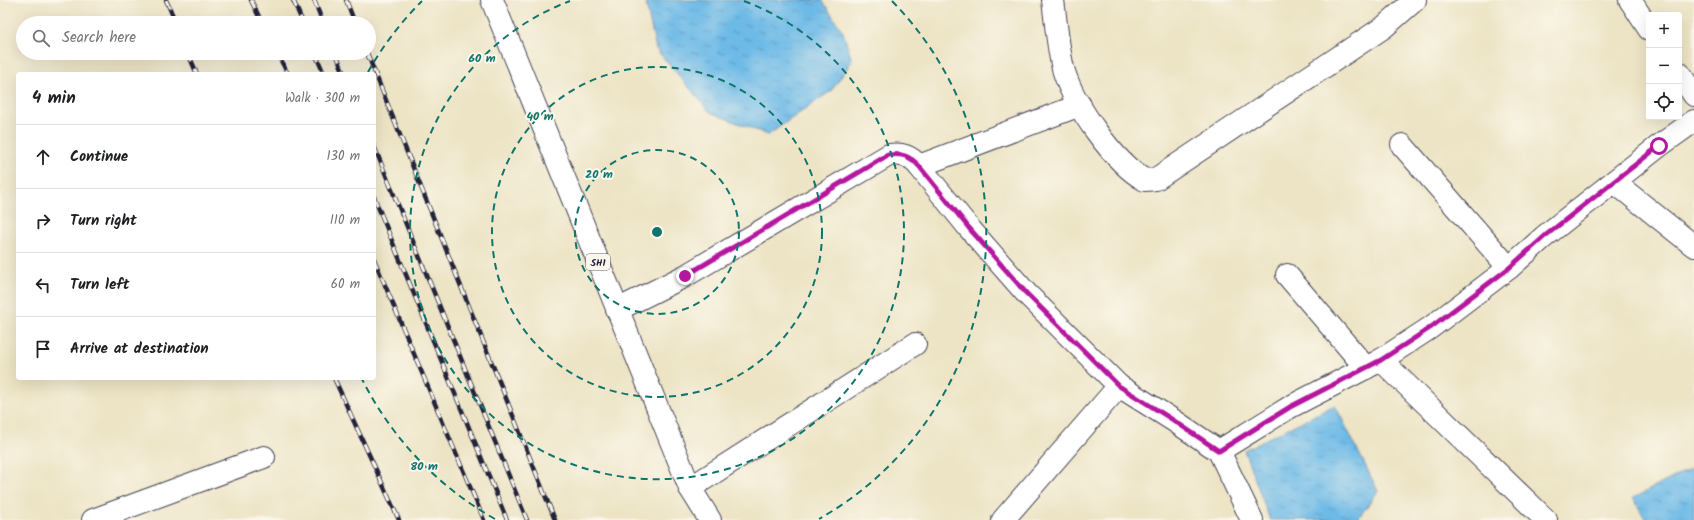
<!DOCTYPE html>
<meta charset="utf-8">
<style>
:root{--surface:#fff;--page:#f2f2f2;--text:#202124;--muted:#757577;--line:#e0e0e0}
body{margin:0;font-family:Kalam,sans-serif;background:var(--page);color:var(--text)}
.controls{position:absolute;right:12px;top:12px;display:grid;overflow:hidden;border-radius:4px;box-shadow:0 4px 16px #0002}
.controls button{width:36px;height:36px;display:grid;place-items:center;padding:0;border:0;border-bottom:1px solid var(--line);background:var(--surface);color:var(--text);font:20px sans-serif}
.stop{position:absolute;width:12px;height:12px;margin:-9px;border:3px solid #b5179e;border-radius:50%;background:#fff}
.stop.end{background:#b5179e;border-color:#fff;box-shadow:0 1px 4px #0008}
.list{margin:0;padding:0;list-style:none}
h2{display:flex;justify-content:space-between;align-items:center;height:52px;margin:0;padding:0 16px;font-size:17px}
h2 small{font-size:13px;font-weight:400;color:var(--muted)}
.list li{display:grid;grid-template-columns:26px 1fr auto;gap:12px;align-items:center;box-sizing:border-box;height:64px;padding:0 16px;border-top:1px solid var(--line)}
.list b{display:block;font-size:15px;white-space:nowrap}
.list em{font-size:13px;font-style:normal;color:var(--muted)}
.icon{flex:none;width:22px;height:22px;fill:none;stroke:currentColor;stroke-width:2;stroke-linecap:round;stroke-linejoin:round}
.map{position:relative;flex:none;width:1694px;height:520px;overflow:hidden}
.search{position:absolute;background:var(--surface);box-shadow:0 4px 16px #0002;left:16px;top:16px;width:360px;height:44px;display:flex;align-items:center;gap:10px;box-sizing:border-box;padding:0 14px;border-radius:22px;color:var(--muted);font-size:15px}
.panel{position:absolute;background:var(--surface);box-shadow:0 4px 16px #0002;left:16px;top:72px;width:360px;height:308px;border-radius:4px}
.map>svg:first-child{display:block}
</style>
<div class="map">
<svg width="1694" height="520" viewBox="0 0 1694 520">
<defs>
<pattern id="water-ripples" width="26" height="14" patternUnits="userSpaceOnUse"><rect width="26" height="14" fill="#6dbae7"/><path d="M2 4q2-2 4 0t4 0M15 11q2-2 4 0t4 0" fill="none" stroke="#5997bc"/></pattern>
</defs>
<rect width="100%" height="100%" fill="#fbf7ec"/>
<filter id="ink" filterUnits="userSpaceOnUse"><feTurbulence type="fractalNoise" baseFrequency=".025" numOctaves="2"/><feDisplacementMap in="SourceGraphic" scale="8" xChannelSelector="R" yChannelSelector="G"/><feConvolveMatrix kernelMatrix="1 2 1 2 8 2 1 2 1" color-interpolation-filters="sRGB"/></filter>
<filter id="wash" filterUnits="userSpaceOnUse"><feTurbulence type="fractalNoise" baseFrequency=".012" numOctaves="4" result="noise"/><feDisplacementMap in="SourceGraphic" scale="16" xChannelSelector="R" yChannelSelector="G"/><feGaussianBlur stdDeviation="0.9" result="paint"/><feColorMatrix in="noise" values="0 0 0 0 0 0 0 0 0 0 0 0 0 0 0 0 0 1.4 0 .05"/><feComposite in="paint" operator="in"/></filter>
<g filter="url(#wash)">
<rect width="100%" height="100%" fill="#ede4c5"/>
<!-- water -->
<g fill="url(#water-ripples)" stroke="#486e91">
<polygon points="645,0 822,0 843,32 852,61 831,91 768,135 710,112 656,49"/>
<polygon points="1335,405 1378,491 1357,520 1270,520 1244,450"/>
<polygon points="1694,467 1694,520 1646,520 1633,498"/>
</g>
</g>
<g filter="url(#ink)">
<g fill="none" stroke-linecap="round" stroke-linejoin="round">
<!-- minor casing -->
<g stroke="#403f50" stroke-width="24">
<g id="minor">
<path d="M1053 0C1056 22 1058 51 1064 72 1075 106 1114 163 1145 180L1156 179 1384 27 1415 0"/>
<polyline points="1630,0 1649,29"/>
<polyline points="1679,73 1694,95"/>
<polyline points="1402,145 1509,268"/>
<polyline points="919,166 1080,105"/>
<polyline points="1614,182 1694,246"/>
<polyline points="1287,275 1366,368"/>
<path d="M617 310 685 276 889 155C902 153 910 156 919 166L969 228 1026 293 1119 386 1173 420 1219 451 1252 520"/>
<polyline points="1381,360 1546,520"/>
<polyline points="1219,451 1290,407 1381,360 1430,328 1509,268 1545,236 1659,146 1694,121"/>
<polyline points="690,488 915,344"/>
<polyline points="93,520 264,457"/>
<polyline points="1003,520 1119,386"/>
</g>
</g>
<!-- primary casing -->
<g stroke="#403f50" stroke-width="24">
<polyline id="primary" points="492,0 690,488 710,520"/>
</g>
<!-- minor -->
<use href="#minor" stroke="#fff" stroke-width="22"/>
<!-- primary -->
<use href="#primary" stroke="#fff" stroke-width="22"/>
<!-- rail casing -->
<g stroke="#22223b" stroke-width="4.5">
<g id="rail">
<polyline points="166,0 176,23"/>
<polyline points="251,0 262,23"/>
<polyline points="293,0 303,23"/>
<polyline points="314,0 323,23"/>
<polyline points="346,0 355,23"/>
<polyline points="188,53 197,74"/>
<polyline points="277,53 288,74"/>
<polyline points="315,53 324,74"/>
<polyline points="336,53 344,74"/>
<polyline points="367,53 555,520"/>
<polyline points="374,146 527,520"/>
<polyline points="374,197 507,520"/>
<polyline points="374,259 484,520"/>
<polyline points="334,378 399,520"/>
</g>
</g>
<!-- rail -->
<use href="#rail" stroke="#fbf7ec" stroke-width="3" stroke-dasharray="9" stroke-linecap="butt"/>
</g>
</g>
<g fill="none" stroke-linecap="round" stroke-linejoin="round" filter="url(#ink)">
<!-- route -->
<path stroke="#b5179e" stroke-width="5" d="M685 276 888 155C902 153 910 156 919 166L969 228 1026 293 1119 386 1173 420 1219 451 1290 407 1381 360 1430 328 1509 268 1545 236 1659 146"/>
</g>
<!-- distance rings -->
<g fill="none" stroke="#0f766e" stroke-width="2" stroke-dasharray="7 5">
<circle cx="657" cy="232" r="82"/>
<circle cx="657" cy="232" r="165"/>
<path d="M744 1A247 247 0 1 1 570 1"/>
<path d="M495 519A330 330 0 0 1 362 379M368 72A330 330 0 0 1 422 1M892 1A330 330 0 0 1 819 519"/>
</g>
<g text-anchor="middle" stroke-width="4" stroke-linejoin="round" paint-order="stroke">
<!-- shield labels -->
<rect fill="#fbf7ec" stroke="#636270" stroke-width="1" x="586" y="254" width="24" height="16" rx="3"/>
<g font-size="10" font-weight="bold" fill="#22223b">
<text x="598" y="266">SH1</text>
</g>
</g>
<circle cx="657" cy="232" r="6" fill="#0f766e" stroke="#fbf7ec" stroke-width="2"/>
<g font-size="12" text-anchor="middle" font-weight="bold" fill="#0f766e" stroke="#fbf7ec" stroke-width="4" stroke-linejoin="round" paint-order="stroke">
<text x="482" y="62">60 m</text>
<text x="540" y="120">40 m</text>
<text x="599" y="178">20 m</text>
<text x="424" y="470">80 m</text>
</g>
</svg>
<div class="controls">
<button>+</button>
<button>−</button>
<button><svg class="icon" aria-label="locate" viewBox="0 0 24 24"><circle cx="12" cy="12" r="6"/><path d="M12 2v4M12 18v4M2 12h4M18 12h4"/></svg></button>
</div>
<div class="stop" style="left:1659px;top:146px"></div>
<div class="stop end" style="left:685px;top:276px"></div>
<div class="search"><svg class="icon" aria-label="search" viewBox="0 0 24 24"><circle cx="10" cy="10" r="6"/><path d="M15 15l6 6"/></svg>Search here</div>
<section class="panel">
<h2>4 min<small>Walk · 300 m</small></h2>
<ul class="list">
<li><svg class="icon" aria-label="ahead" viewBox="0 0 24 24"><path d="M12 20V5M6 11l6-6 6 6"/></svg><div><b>Continue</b></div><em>130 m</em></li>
<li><svg class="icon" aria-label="right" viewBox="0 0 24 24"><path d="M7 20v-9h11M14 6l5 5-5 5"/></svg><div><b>Turn right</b></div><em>110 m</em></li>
<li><svg class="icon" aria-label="left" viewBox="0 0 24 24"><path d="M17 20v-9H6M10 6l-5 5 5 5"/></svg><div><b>Turn left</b></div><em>60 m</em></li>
<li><svg class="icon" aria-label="arrive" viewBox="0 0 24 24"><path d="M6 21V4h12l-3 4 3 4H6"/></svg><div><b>Arrive at destination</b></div></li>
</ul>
</section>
</div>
